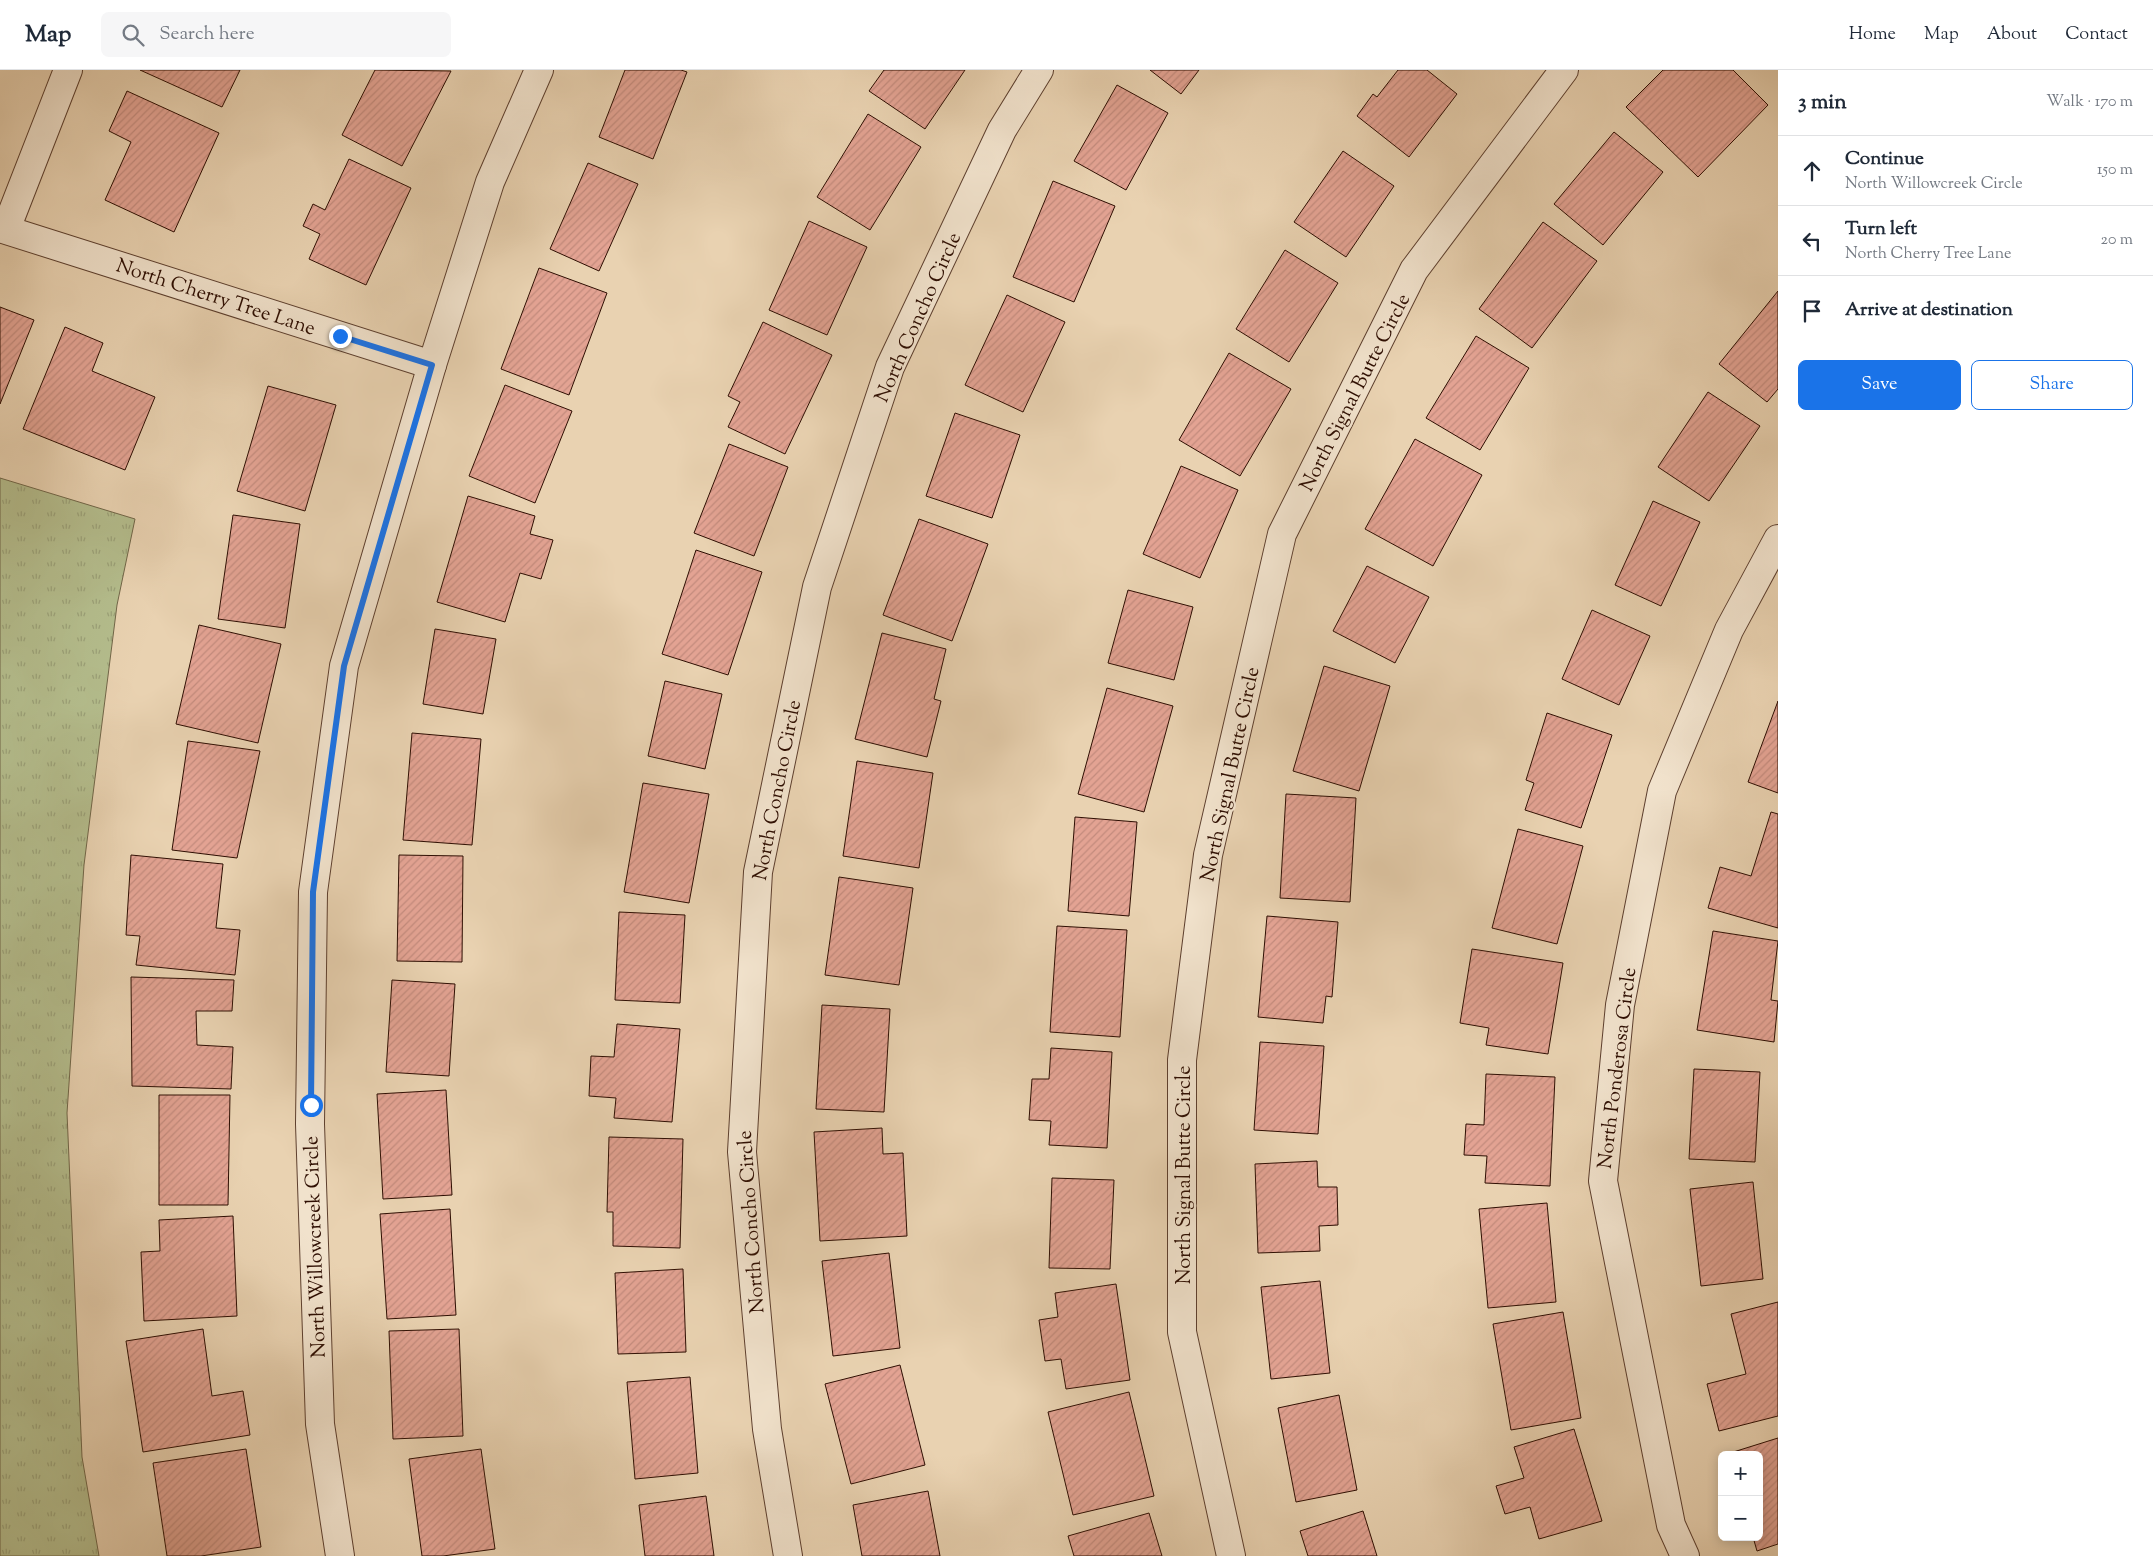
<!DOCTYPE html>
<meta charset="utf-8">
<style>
:root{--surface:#fff;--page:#f6f6f7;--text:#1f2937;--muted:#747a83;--line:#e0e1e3;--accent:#1a73e8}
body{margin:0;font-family:"Sorts Mill Goudy",serif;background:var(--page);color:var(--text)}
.controls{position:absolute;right:15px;bottom:15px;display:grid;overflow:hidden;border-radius:8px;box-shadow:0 2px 12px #0003}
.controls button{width:45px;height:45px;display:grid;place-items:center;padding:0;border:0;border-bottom:1px solid var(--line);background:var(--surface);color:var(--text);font:25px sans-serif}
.stop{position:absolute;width:15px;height:15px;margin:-11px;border:4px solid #1a73e8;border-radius:50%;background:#fff}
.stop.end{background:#1a73e8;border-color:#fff;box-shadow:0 1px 5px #0008}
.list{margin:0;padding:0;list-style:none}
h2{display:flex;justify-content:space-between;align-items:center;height:65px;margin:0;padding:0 20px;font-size:21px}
h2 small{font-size:16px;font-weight:400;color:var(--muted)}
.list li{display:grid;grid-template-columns:32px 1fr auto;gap:15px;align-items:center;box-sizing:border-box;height:70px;padding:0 20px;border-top:1px solid var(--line)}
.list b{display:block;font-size:19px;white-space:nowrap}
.list p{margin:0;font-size:16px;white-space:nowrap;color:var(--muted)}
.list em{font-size:16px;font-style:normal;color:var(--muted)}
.actions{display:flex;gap:10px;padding:15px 20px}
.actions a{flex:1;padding:11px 0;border:1px solid var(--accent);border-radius:8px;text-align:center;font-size:18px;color:var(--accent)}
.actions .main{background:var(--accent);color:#fff}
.icon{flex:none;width:28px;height:28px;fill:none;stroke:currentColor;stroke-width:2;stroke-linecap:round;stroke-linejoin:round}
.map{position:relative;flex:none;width:1778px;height:1486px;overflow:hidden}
header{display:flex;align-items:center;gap:30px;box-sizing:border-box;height:70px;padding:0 25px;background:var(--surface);border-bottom:1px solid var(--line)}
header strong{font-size:24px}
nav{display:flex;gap:28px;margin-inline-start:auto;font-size:18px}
.search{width:350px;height:45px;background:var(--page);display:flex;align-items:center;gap:12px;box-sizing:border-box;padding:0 18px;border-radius:8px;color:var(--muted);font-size:19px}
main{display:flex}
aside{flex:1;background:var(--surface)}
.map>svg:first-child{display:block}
</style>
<header>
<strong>Map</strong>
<div class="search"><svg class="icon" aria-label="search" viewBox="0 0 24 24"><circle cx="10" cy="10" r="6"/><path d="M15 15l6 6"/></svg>Search here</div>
<nav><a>Home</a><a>Map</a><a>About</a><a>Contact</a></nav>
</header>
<main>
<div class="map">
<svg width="1778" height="1486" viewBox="0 0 1778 1486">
<defs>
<pattern id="grass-tufts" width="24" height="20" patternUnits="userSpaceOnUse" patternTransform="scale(1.25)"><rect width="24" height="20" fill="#b4bd8d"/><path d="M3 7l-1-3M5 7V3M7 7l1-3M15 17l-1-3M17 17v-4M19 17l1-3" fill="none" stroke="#9ba178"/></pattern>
<pattern id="building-hatch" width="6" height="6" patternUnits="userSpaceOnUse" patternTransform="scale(1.25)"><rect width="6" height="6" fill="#e3a393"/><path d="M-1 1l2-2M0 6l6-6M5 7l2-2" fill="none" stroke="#c38b7d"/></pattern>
</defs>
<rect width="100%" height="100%" fill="#e9d2b1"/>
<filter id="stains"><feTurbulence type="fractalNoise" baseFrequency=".004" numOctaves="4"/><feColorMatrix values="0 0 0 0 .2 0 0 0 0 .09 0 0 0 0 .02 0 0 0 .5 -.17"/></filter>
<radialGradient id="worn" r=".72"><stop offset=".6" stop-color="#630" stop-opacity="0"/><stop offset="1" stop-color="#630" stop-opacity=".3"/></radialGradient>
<!-- grass -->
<polygon fill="url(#grass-tufts)" stroke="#716648" points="0,408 135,449 117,535 84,795 67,1043 82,1387 99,1486 0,1486"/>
<!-- building -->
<g fill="url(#building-hatch)" stroke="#2e0e02">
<polygon points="140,0 240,0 222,37"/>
<polygon points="375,0 451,1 402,96 342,65"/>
<polygon points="625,0 681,0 687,2 653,89 599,67"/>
<polygon points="884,0 965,0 925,59 869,21"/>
<polygon points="1150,0 1199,0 1181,24"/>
<polygon points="1398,0 1427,0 1457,24 1409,87 1357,46 1373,24 1377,27"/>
<polygon points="1663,0 1733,0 1768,35 1698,107 1626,37"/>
<polygon points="1117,15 1168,43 1126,120 1074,91"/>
<polygon points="127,21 219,63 174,162 105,130 131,72 109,61"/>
<polygon points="868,44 921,77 870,160 817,127"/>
<polygon points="1614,62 1663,102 1603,175 1554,134"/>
<polygon points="1343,81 1394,116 1346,187 1294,152"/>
<polygon points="349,89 411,118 366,215 309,189 320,164 303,156 313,134 325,140"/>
<polygon points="588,93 638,114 599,201 550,179"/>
<polygon points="1053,111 1115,136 1074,232 1013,207"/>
<polygon points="809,151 867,177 827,265 769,240"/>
<polygon points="1543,152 1597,191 1532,278 1479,239"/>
<polygon points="1285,180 1338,213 1289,292 1236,259"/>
<polygon points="539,198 607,223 569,325 501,299"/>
<polygon points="1778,221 1778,319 1767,332 1719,294"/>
<polygon points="1007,225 1065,252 1023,342 965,315"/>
<polygon points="0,237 34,250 0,334"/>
<polygon points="763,252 832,285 785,384 728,357 740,332 728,326"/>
<polygon points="65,257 103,273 92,301 155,327 125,400 23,359"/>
<polygon points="1476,266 1529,298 1480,380 1426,348"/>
<polygon points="1229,283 1291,319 1240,406 1179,370"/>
<polygon points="505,315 572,341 535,433 469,406"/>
<polygon points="268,316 336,335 305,441 237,421"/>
<polygon points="1708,322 1760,356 1709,431 1658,397"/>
<polygon points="955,343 1020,365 992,448 926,426"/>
<polygon points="1415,369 1482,405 1433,496 1365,459"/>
<polygon points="729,374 788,397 754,486 694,463"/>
<polygon points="1181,396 1238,420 1200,508 1143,484"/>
<polygon points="468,426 535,446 530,464 553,470 541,509 520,503 505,552 437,532"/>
<polygon points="1653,431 1700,452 1661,536 1615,515"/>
<polygon points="233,445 300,454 285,558 218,549"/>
<polygon points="919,449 988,474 952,571 883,545"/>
<polygon points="696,480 762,502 728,605 662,584"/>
<polygon points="1367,496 1429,527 1395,593 1333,561"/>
<polygon points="1128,520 1193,537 1174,610 1108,593"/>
<polygon points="1592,540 1650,566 1619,635 1562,609"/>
<polygon points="199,555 281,574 258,673 176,654"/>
<polygon points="435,559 496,569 483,644 423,634"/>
<polygon points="882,563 946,579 934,629 941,631 927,687 855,669"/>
<polygon points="1324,596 1390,616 1359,721 1293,701"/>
<polygon points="665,611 722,624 705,699 648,686"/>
<polygon points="1107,618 1173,636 1144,742 1078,724"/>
<polygon points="1778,631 1778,723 1748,712"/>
<polygon points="1547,643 1612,665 1581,758 1525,740 1534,713 1526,710"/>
<polygon points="412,663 481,669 472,775 403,770"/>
<polygon points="188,671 260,681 237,788 172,780"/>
<polygon points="857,691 933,703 919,798 843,786"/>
<polygon points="643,713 709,724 689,833 624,822"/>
<polygon points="1286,724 1356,728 1350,832 1280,828"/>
<polygon points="1771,742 1778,744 1778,858 1708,838 1720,797 1751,806"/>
<polygon points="1075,747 1137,752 1129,846 1068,841"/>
<polygon points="1518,759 1583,776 1557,874 1492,858"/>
<polygon points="131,785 223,794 216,858 240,860 235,905 136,895 140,866 126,865"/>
<polygon points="399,785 463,786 462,892 397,891"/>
<polygon points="839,807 913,818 899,915 825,905"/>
<polygon points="619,842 685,845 680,933 615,930"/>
<polygon points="1267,846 1338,852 1332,927 1326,926 1323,953 1258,947"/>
<polygon points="1057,856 1127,860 1120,967 1050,962"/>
<polygon points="1713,861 1778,871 1771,930 1778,931 1774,972 1697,960"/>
<polygon points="1472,879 1563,893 1548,984 1486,975 1489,958 1460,953"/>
<polygon points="131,907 234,910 232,941 196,941 197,975 233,977 231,1019 132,1016"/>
<polygon points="392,910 455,914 449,1006 386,1002"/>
<polygon points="822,935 890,939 884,1042 816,1039"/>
<polygon points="617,954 680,959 672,1052 614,1048 616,1028 589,1026 591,986 614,987"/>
<polygon points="1260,972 1324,976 1318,1064 1254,1060"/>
<polygon points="1051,978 1112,982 1107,1078 1049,1075 1051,1051 1029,1050 1032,1009 1049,1009"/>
<polygon points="1694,999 1760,1002 1755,1092 1689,1089"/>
<polygon points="1486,1004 1555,1007 1550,1116 1485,1113 1487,1086 1464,1085 1466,1054 1484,1055"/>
<polygon points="446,1020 452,1125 383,1129 377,1024"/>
<polygon points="159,1025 230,1025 228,1135 159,1135"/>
<polygon points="882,1058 883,1084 903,1083 907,1166 820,1171 814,1062"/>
<polygon points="609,1067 683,1069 680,1178 613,1176 613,1142 607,1142"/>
<polygon points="1317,1091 1318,1117 1337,1117 1338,1155 1319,1156 1320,1181 1258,1183 1255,1094"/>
<polygon points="1052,1108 1114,1110 1110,1199 1049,1198"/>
<polygon points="1753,1112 1763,1209 1701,1216 1690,1119"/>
<polygon points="1547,1133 1556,1232 1488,1238 1479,1139"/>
<polygon points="450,1139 456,1245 387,1249 380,1144"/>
<polygon points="233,1146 237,1246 144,1251 141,1182 160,1181 159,1150"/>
<polygon points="889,1183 900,1278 833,1286 822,1191"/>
<polygon points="683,1199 686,1282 618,1284 615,1203"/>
<polygon points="1320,1211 1330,1303 1271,1309 1261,1217"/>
<polygon points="1116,1214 1130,1310 1066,1319 1061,1289 1045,1291 1039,1250 1058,1247 1055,1223"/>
<polygon points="1778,1232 1778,1346 1719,1361 1707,1314 1746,1304 1731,1244"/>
<polygon points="1563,1242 1581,1348 1511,1360 1493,1254"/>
<polygon points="203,1259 212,1326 243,1321 250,1365 143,1382 126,1271"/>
<polygon points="459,1259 463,1366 393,1369 389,1261"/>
<polygon points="900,1295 925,1395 851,1414 825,1314"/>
<polygon points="690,1307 698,1403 635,1409 627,1312"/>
<polygon points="1129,1322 1154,1426 1073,1445 1048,1342"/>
<polygon points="1339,1325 1357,1420 1296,1432 1278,1338"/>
<polygon points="1574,1359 1602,1451 1539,1469 1530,1437 1505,1444 1496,1416 1524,1408 1514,1377"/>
<polygon points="1778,1368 1778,1474 1757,1481 1753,1467 1759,1467 1759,1385 1727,1384"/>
<polygon points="246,1379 261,1477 201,1486 167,1486 153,1393"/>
<polygon points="481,1379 495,1479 443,1486 422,1486 409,1389"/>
<polygon points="928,1421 940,1486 862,1486 853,1435"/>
<polygon points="706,1426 714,1486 645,1486 639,1435"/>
<polygon points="1363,1441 1377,1486 1308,1486 1300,1461"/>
<polygon points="1149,1443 1162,1486 1074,1486 1068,1466"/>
</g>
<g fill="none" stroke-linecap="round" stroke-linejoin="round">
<!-- minor casing -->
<g stroke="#5d3f2e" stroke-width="30">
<g id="minor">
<polyline points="0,158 432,295"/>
<polyline points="6,159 68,0"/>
<polyline points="340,1486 320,1354 310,1054 313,822 344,596 432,295 490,112 539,0"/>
<polyline points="788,1486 767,1359 742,1082 758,802 817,517 890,297 1002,60 1039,0"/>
<polyline points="1231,1486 1182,1262 1182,990 1208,785 1282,464 1414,200 1564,0"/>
<polyline points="1685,1486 1671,1455 1603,1111 1620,935 1662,721 1729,560 1778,469"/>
</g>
</g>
<!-- minor -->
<use href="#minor" stroke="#f1e2cc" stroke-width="28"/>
</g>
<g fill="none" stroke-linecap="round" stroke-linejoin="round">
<!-- route -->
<polyline stroke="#1a73e8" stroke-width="6" points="311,1035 313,822 344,596 432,295 340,266"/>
</g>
<g text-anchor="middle" stroke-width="4.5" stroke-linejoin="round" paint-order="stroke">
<!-- street labels -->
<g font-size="20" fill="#2e0e02" stroke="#f1e2cc">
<text transform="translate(216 226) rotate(18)" y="7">North Cherry Tree Lane</text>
<text transform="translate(917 247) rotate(-66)" y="7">North Concho Circle</text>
<text transform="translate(1354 322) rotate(-63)" y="7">North Signal Butte Circle</text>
<text transform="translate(1229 704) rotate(-78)" y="7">North Signal Butte Circle</text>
<text transform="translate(776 720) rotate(-79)" y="7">North Concho Circle</text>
<text transform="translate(1616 998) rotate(-83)" y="7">North Ponderosa Circle</text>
<text transform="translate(1183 1105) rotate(-90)" y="7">North Signal Butte Circle</text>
<text transform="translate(750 1152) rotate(-94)" y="7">North Concho Circle</text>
<text transform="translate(314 1177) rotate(-92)" y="7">North Willowcreek Circle</text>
</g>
</g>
<rect width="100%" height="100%" filter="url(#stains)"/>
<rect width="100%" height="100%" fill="url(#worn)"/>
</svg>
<div class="controls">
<button>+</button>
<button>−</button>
</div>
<div class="stop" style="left:311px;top:1035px"></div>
<div class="stop end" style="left:340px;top:266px"></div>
</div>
<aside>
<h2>3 min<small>Walk · 170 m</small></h2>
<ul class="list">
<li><svg class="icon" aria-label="ahead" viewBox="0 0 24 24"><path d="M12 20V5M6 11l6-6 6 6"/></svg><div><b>Continue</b><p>North Willowcreek Circle</p></div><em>150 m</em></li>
<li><svg class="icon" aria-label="left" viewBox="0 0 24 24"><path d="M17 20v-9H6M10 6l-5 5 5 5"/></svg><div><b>Turn left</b><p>North Cherry Tree Lane</p></div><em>20 m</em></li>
<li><svg class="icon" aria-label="arrive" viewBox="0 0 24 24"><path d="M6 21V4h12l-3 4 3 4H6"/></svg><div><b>Arrive at destination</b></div></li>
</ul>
<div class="actions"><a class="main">Save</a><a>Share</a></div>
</aside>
</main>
